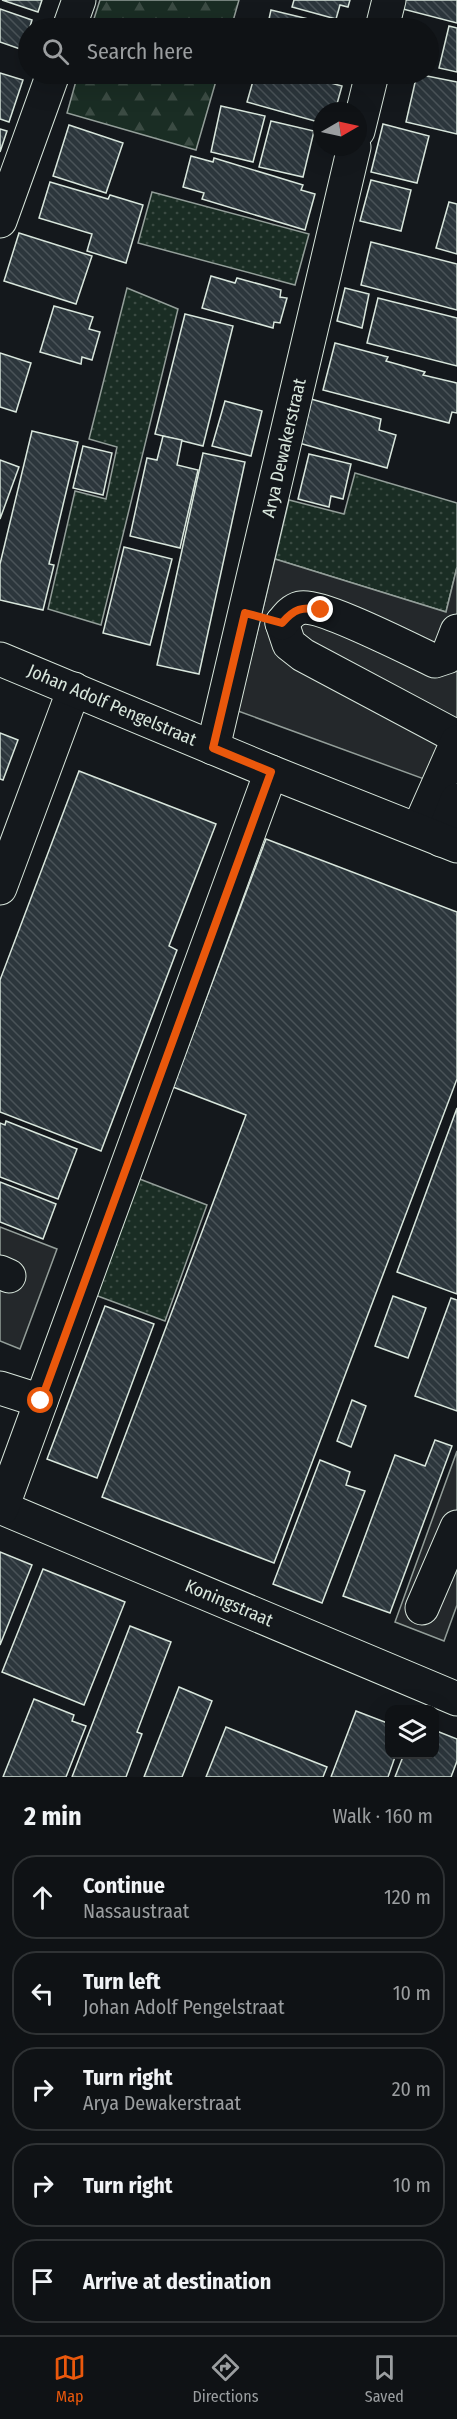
<!DOCTYPE html>
<meta charset="utf-8">
<style>
:root{--surface:#0f1215;--page:#181b1e;--text:#f1f3f6;--muted:#9b9ea0;--line:#2f3234;--accent:#ea580c}
body{margin:0;font-family:"Fira Sans Condensed",sans-serif;background:var(--page);color:var(--text)}
.controls{position:absolute;right:18px;bottom:18px;display:grid;overflow:hidden;border-radius:12px;box-shadow:0 6px 24px #0002}
.controls button{width:54px;height:54px;display:grid;place-items:center;padding:0;border:0;border-bottom:2px solid var(--line);background:var(--surface);color:var(--text);font:30px sans-serif}
.compass{position:absolute;left:313px;top:102px;width:54px;height:54px;border-radius:50%;background:var(--surface);box-shadow:0 6px 24px #0002;rotate:81deg}
.stop{position:absolute;width:18px;height:18px;margin:-14px;border:4px solid #ea580c;border-radius:50%;background:#fff}
.stop.end{background:#ea580c;border-color:#fff;box-shadow:0 2px 6px #0008}
.list{margin:0;padding:0;list-style:none}
h2{display:flex;justify-content:space-between;align-items:center;height:78px;margin:0;padding:0 24px;font-size:26px}
h2 small{font-size:20px;font-weight:400;color:var(--muted)}
.list li{display:grid;grid-template-columns:39px 1fr auto;gap:18px;align-items:center;box-sizing:border-box;height:84px;margin:0 12px 12px;padding:0 12px;border:2px solid var(--line);border-radius:24px}
.list b{display:block;font-size:22px;white-space:nowrap}
.list p{margin:0;font-size:20px;white-space:nowrap;color:var(--muted)}
.list em{font-size:20px;font-style:normal;color:var(--muted)}
.icon{flex:none;width:33px;height:33px;fill:none;stroke:currentColor;stroke-width:2;stroke-linecap:round;stroke-linejoin:round}
.map{position:relative;flex:none;width:457px;height:1777px;overflow:hidden}
.search{position:absolute;background:var(--surface);box-shadow:0 6px 24px #0002;left:18px;right:18px;top:18px;height:66px;display:flex;align-items:center;gap:15px;box-sizing:border-box;padding:0 21px;border-radius:33px;color:var(--muted);font-size:22px}
.sheet{height:558px;background:var(--surface)}
nav{display:flex;justify-content:space-around;align-items:center;box-sizing:border-box;height:84px;border-top:2px solid var(--line);background:var(--surface);font-size:16px;color:var(--muted)}
nav a{display:grid;justify-items:center;gap:3px}
nav .on{color:var(--accent)}
.map>svg:first-child{display:block}
</style>
<div class="map">
<svg width="457" height="1777" viewBox="0 0 457 1777">
<defs>
<pattern id="grass-dots" width="8" height="8" patternUnits="userSpaceOnUse" patternTransform="scale(1.5)"><rect width="8" height="8" fill="#1a2d24"/><path d="M2 2h.1M6 6h.1" fill="none" stroke="#3b4b43" stroke-width="1.8" stroke-linecap="round"/></pattern>
<pattern id="forest-firs" width="22" height="20" patternUnits="userSpaceOnUse" patternTransform="scale(1.5)"><rect width="22" height="20" fill="#1a2d24"/><path d="M5 1l3.5 6h-7zM16 11l3.5 6h-7z" fill="#3b4b43"/></pattern>
<pattern id="building-back-hatch" width="6" height="6" patternUnits="userSpaceOnUse" patternTransform="scale(1.5)"><rect width="6" height="6" fill="#2c363c"/><path d="M-1 5l2 2M0 0l6 6M5-1l2 2" fill="none" stroke="#4a5358"/></pattern>
</defs>
<rect width="100%" height="100%" fill="#14181c"/>
<!-- grass -->
<g fill="url(#grass-dots)" stroke="#939e99" stroke-width="1.5">
<polygon points="152,192 309,234 295,285 138,243"/>
<polygon points="127,288 178,309 101,625 48,609 75,491 106,499 117,447 89,439"/>
<polygon points="355,473 457,503 457,567 446,612 275,559 289,500 344,514"/>
<polygon points="137,1178 207,1205 165,1321 95,1295"/>
</g>
<!-- forest -->
<g fill="url(#forest-firs)" stroke="#939e99" stroke-width="1.5">
<polygon points="100,0 239,0 231,28 91,28"/>
<polygon points="78,74 218,74 196,150 67,113"/>
</g>
<!-- parking -->
<g fill="#24282b" stroke="#939e99" stroke-width="1.5">
<polygon points="275,559 446,612 457,567 457,791 238,711"/>
<polygon points="0,1227 57,1249 20,1349 0,1341"/>
<polygon points="457,1451 457,1605 444,1641 395,1622"/>
</g>
<!-- building -->
<g fill="url(#building-back-hatch)" stroke="#d8e6dc" stroke-width="1.5">
<polygon points="2,0 42,0 38,12"/>
<polygon points="294,0 350,0 348,7 340,5 336,19 292,7"/>
<polygon points="401,0 457,0 457,23 399,8"/>
<polygon points="0,9 32,20 23,50 0,42"/>
<polygon points="271,10 325,23 323,28 267,28"/>
<polygon points="449,26 457,28 457,72 439,68"/>
<polygon points="0,73 23,80 9,122 0,119"/>
<polygon points="255,74 297,74 342,86 335,111 322,111 322,123 247,102"/>
<polygon points="417,74 457,82 457,134 406,122"/>
<polygon points="221,106 265,116 253,162 211,152"/>
<polygon points="271,121 314,131 303,177 259,167"/>
<polygon points="383,124 429,136 417,183 371,172"/>
<polygon points="69,125 123,143 106,193 53,176"/>
<polygon points="0,129 7,131 0,152"/>
<polygon points="191,156 213,162 214,158 303,185 301,190 315,194 305,230 202,199 204,193 183,187"/>
<polygon points="371,180 411,190 401,231 360,221"/>
<polygon points="50,182 108,199 110,195 143,205 126,263 87,251 92,234 39,218"/>
<polygon points="449,202 457,204 457,254 436,248"/>
<polygon points="19,233 92,256 76,304 4,281"/>
<polygon points="371,242 457,264 457,310 361,285"/>
<polygon points="211,276 235,283 237,278 281,290 280,297 287,298 280,323 274,322 273,328 202,308"/>
<polygon points="345,288 369,294 362,328 337,321"/>
<polygon points="378,298 457,318 457,366 367,343"/>
<polygon points="54,306 93,317 89,329 100,332 92,360 82,357 81,364 40,352"/>
<polygon points="185,314 233,326 203,446 155,434"/>
<polygon points="335,343 388,357 386,361 425,372 423,375 457,383 457,413 452,412 449,423 323,390"/>
<polygon points="0,353 31,363 16,412 0,407"/>
<polygon points="311,399 381,419 379,430 396,435 387,468 299,443"/>
<polygon points="225,401 262,411 251,456 212,446"/>
<polygon points="32,431 78,442 49,564 54,565 43,610 0,600 0,564"/>
<polygon points="163,436 182,440 177,465 198,470 180,548 130,536 147,458 157,460"/>
<polygon points="83,446 112,453 103,495 73,488"/>
<polygon points="203,453 245,462 199,674 157,665"/>
<polygon points="309,454 351,464 343,499 331,496 329,507 298,499"/>
<polygon points="0,460 19,467 0,519"/>
<polygon points="124,547 172,559 150,645 103,633"/>
<polygon points="0,733 18,740 3,780 0,779"/>
<polygon points="79,771 216,824 169,946 177,950 101,1151 0,1112 0,980"/>
<polygon points="266,839 457,912 457,1079 274,1563 102,1497 246,1115 173,1087"/>
<polygon points="457,1108 457,1294 397,1272"/>
<polygon points="6,1121 77,1149 58,1199 0,1177 0,1123 5,1125"/>
<polygon points="0,1182 56,1204 43,1239 0,1222"/>
<polygon points="393,1296 426,1308 408,1358 375,1346"/>
<polygon points="451,1298 457,1300 457,1411 415,1396"/>
<polygon points="105,1306 154,1324 97,1478 47,1459"/>
<polygon points="352,1400 366,1406 351,1447 337,1441"/>
<polygon points="435,1440 452,1446 390,1613 343,1596 395,1455 425,1466"/>
<polygon points="320,1460 350,1472 346,1485 365,1491 322,1603 273,1584"/>
<polygon points="0,1552 32,1565 0,1645"/>
<polygon points="43,1569 125,1602 84,1705 2,1672"/>
<polygon points="130,1626 171,1642 137,1732 142,1734 126,1777 72,1777"/>
<polygon points="179,1687 212,1701 182,1777 144,1777"/>
<polygon points="34,1699 74,1715 72,1721 86,1726 66,1777 3,1777"/>
<polygon points="356,1711 390,1724 390,1754 396,1754 388,1777 331,1777"/>
<polygon points="226,1727 327,1767 323,1777 206,1777"/>
<polygon points="434,1730 457,1739 457,1761 451,1777 395,1777 404,1754 434,1754"/>
</g>
<g fill="none" stroke-linecap="round" stroke-linejoin="round">
<!-- minor casing -->
<g stroke="#d8e6dc" stroke-width="35">
<g id="minor">
<polyline points="69,28 79,0"/>
<polyline points="382,28 389,0"/>
<polyline points="358,131 372,74"/>
<polyline points="0,221 53,74"/>
<polyline points="282,623 289,644 303,655 457,737"/>
<path d="M282 623C287 617 292 610 300 608 320 603 411 650 435 661L447 657 457 631"/>
<polyline points="213,748 354,147"/>
<polyline points="418,830 457,742"/>
<polyline points="441,840 457,800"/>
<polyline points="0,888 74,689"/>
<polyline points="0,1272 9,1276"/>
<polyline points="0,1388 41,1401"/>
<polyline points="0,1507 457,1699"/>
<polyline points="2,1508 271,772"/>
<polyline points="422,1608 457,1527"/>
</g>
</g>
<!-- major casing -->
<g stroke="#d8e6dc" stroke-width="35">
<polyline id="major" points="0,659 271,772 457,846"/>
</g>
<!-- minor -->
<use href="#minor" stroke="#14181c" stroke-width="33"/>
<!-- major -->
<use href="#major" stroke="#14181c" stroke-width="33"/>
</g>
<g fill="none" stroke-linecap="round" stroke-linejoin="round">
<!-- route -->
<path stroke="#ea580c" stroke-width="8" d="M41 1401 271 772 213 748 245 613 282 623C294 609 302 606 321 610"/>
</g>
<g text-anchor="middle" stroke-width="4.5" stroke-linejoin="round" paint-order="stroke">
<!-- street labels -->
<g font-size="18" fill="#d8e6dc" stroke="#14181c">
<text transform="translate(284 448) rotate(-77)" y="6">Arya Dewakerstraat</text>
<text transform="translate(112 705) rotate(23)" y="6">Johan Adolf Pengelstraat</text>
<text transform="translate(229 1603) rotate(23)" y="6">Koningstraat</text>
</g>
</g>
</svg>
<div class="controls">
<button><svg class="icon" aria-label="layers" viewBox="0 0 24 24"><path d="M12 4l9 5-9 5-9-5zM3 14l9 5 9-5"/></svg></button>
</div>
<svg class="compass" viewBox="-18 -18 36 36"><path d="M0-13l5 13h-10z" fill="#e53935"/><path d="M0 13l5-13h-10z" fill="#9b9ea0"/></svg>
<div class="stop" style="left:41px;top:1401px"></div>
<div class="stop end" style="left:321px;top:610px"></div>
<div class="search"><svg class="icon" aria-label="search" viewBox="0 0 24 24"><circle cx="10" cy="10" r="6"/><path d="M15 15l6 6"/></svg>Search here</div>
</div>
<section class="sheet">
<h2>2 min<small>Walk · 160 m</small></h2>
<ul class="list">
<li><svg class="icon" aria-label="ahead" viewBox="0 0 24 24"><path d="M12 20V5M6 11l6-6 6 6"/></svg><div><b>Continue</b><p>Nassaustraat</p></div><em>120 m</em></li>
<li><svg class="icon" aria-label="left" viewBox="0 0 24 24"><path d="M17 20v-9H6M10 6l-5 5 5 5"/></svg><div><b>Turn left</b><p>Johan Adolf Pengelstraat</p></div><em>10 m</em></li>
<li><svg class="icon" aria-label="right" viewBox="0 0 24 24"><path d="M7 20v-9h11M14 6l5 5-5 5"/></svg><div><b>Turn right</b><p>Arya Dewakerstraat</p></div><em>20 m</em></li>
<li><svg class="icon" aria-label="right" viewBox="0 0 24 24"><path d="M7 20v-9h11M14 6l5 5-5 5"/></svg><div><b>Turn right</b></div><em>10 m</em></li>
<li><svg class="icon" aria-label="arrive" viewBox="0 0 24 24"><path d="M6 21V4h12l-3 4 3 4H6"/></svg><div><b>Arrive at destination</b></div></li>
</ul>
</section>
<nav>
<a class="on"><svg class="icon" aria-label="map" viewBox="0 0 24 24"><path d="M3 6l6-2 6 2 6-2v14l-6 2-6-2-6 2zM9 4v14M15 6v14"/></svg>Map</a>
<a><svg class="icon" aria-label="directions" viewBox="0 0 24 24"><path d="M12 3l9 9-9 9-9-9zM9 14v-3h6M13 9l2 2-2 2"/></svg>Directions</a>
<a><svg class="icon" aria-label="saved" viewBox="0 0 24 24"><path d="M7 4h10v16l-5-4-5 4z"/></svg>Saved</a>
</nav>
